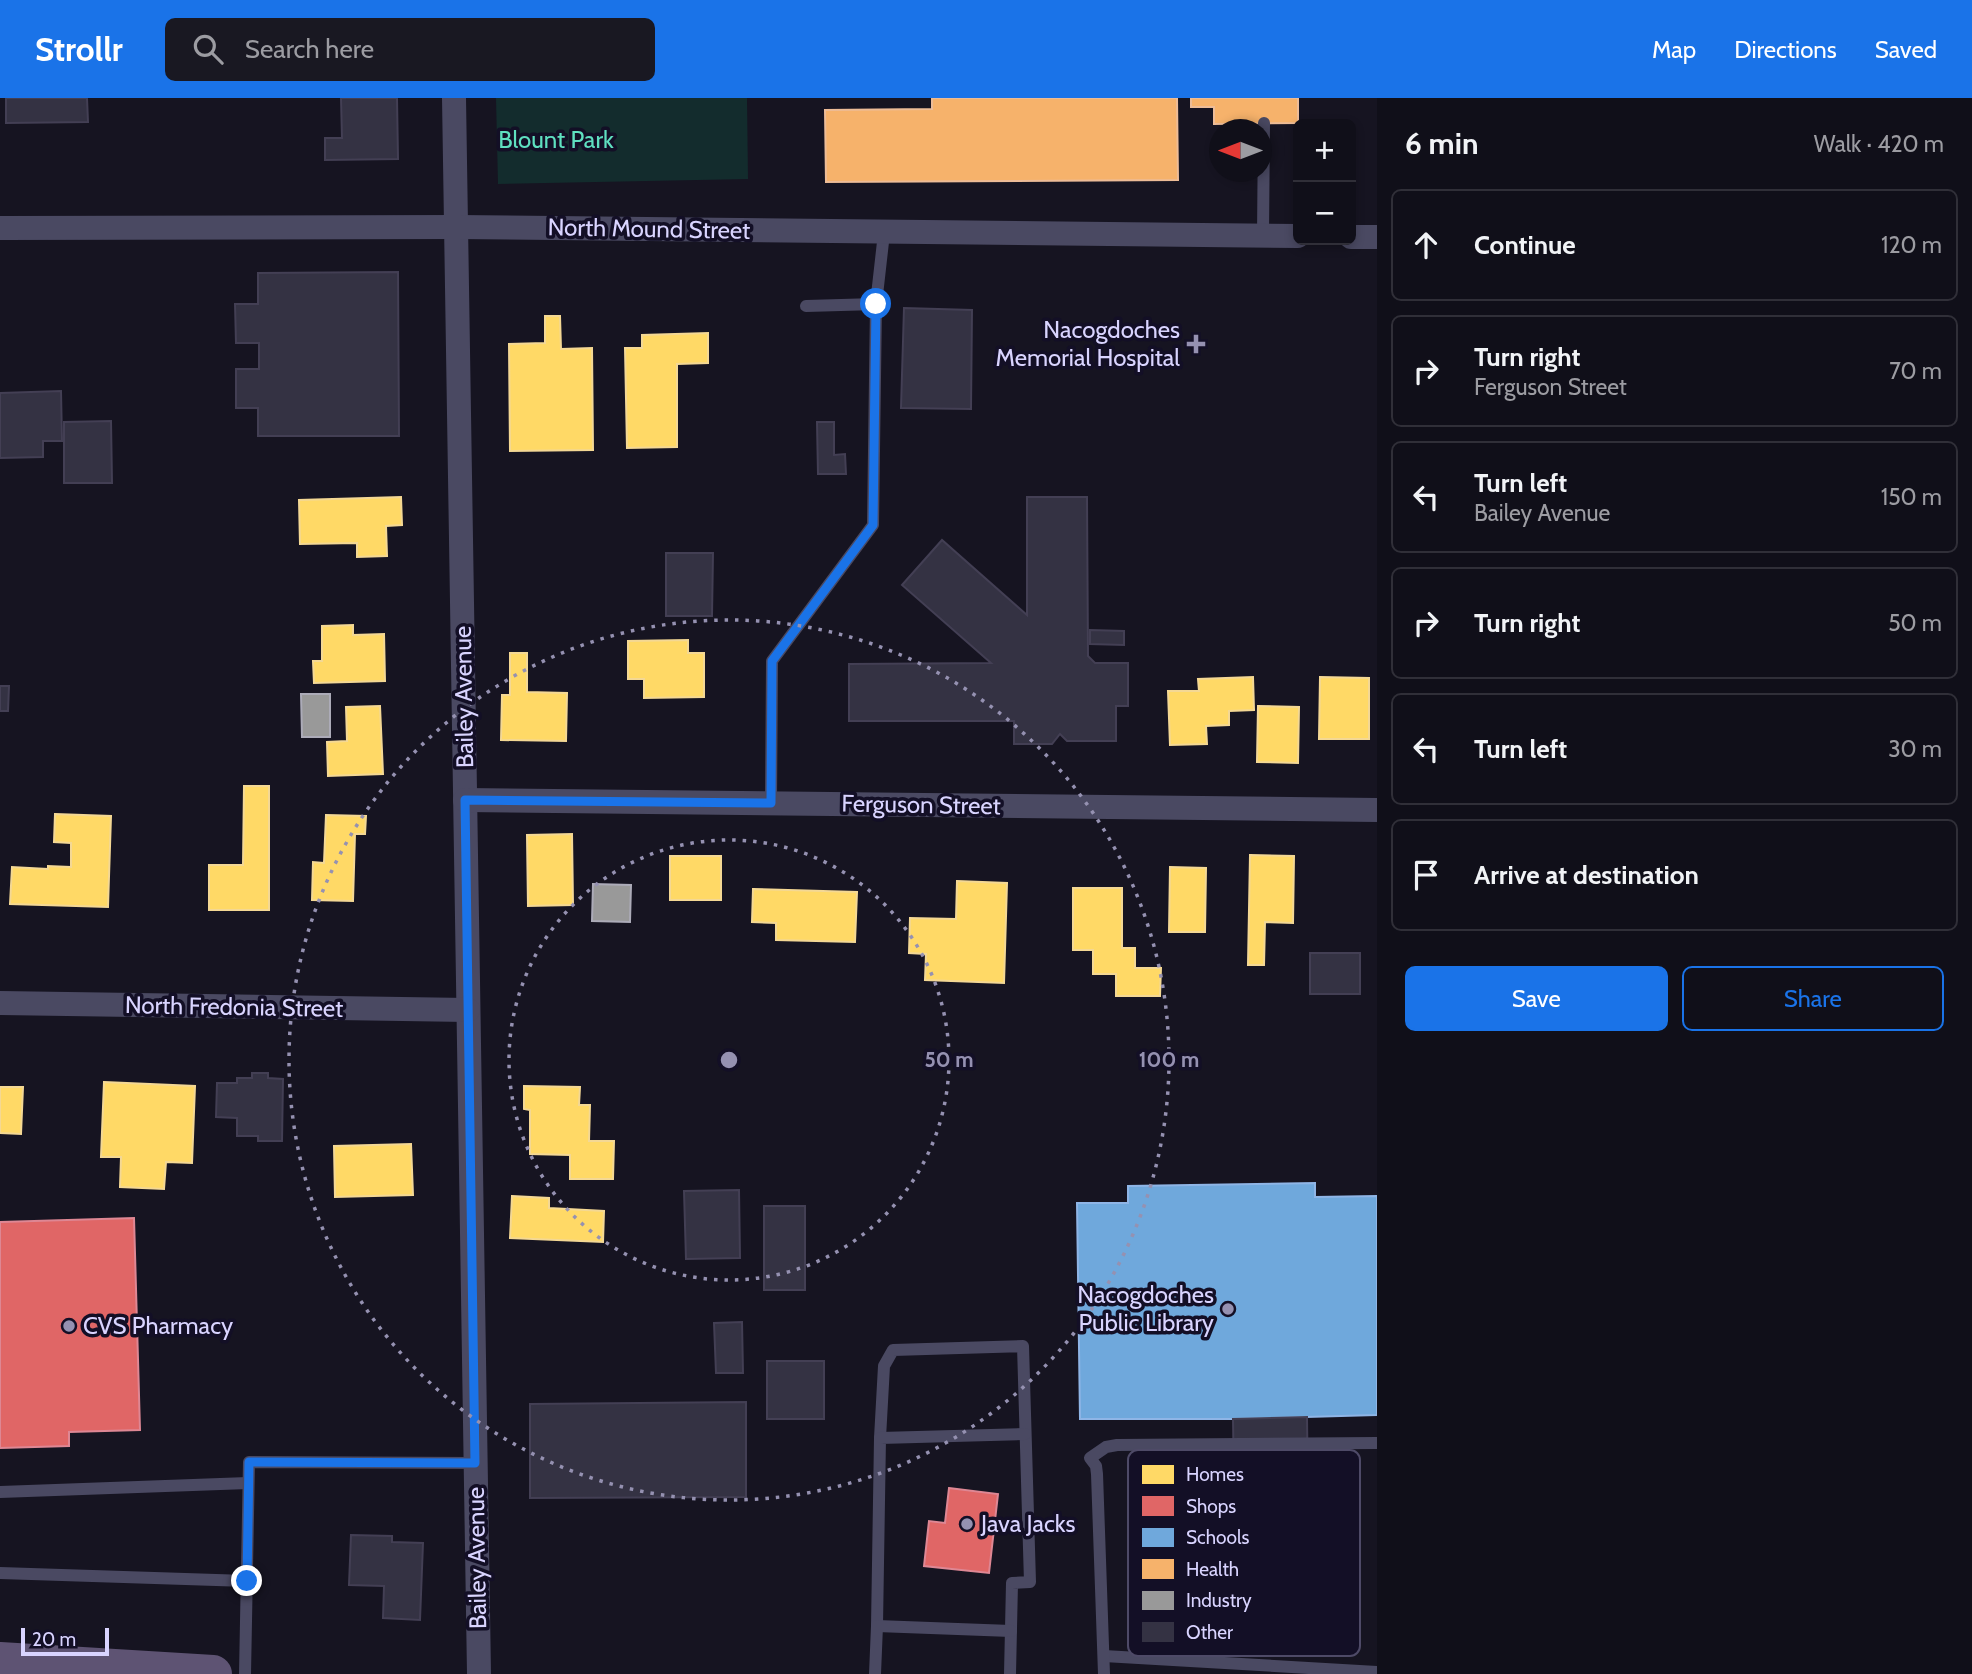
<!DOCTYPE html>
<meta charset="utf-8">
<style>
:root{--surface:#100f19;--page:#191822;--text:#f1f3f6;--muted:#9c9ca2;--line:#302f38;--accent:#1a73e8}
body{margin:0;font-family:Cabin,sans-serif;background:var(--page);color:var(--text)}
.controls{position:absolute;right:21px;top:21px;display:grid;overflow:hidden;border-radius:10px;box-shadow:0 4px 10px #0003}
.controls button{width:63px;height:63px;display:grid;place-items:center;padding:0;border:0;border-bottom:2px solid var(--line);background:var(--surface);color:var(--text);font:35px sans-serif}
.compass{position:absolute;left:1209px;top:21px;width:63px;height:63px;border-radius:50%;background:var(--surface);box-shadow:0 4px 10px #0003;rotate:270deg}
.scale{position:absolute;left:21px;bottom:18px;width:88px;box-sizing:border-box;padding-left:7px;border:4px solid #d9d4ff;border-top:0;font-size:19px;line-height:24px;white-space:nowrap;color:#d9d4ff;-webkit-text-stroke:5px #130f26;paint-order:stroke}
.stop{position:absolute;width:21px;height:21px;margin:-16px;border:5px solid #1a73e8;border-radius:50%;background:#fff}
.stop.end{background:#1a73e8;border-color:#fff;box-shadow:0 2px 7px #0008}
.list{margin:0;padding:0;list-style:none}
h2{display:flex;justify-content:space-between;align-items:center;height:91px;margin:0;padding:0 28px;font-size:30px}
h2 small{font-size:23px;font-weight:400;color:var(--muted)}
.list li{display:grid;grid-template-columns:46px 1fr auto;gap:21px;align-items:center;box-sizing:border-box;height:112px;margin:0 14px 14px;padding:0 14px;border:2px solid var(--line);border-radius:10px}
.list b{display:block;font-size:26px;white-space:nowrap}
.list p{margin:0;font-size:23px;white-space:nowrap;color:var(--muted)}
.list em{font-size:23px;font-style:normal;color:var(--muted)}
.actions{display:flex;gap:14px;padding:21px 28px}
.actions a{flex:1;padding:16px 0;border:2px solid var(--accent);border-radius:10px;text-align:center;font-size:24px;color:var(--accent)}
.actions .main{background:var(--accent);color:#fff}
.icon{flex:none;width:38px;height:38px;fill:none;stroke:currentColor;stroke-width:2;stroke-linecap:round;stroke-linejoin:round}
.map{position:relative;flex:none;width:1377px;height:1576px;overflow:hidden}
header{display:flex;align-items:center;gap:42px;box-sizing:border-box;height:98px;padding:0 35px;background:var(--accent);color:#fff}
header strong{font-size:33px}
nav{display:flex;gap:38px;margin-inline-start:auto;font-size:24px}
.search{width:490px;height:63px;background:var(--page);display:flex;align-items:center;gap:18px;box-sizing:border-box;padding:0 24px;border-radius:10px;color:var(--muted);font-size:26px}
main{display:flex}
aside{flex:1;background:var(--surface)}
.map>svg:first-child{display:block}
</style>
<header>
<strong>Strollr</strong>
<div class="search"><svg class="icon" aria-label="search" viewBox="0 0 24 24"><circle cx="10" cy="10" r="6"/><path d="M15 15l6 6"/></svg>Search here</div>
<nav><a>Map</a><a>Directions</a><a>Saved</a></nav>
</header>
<main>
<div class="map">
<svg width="1377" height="1576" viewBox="0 0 1377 1576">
<rect width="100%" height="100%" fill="#161421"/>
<!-- green -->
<polygon fill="#132c2d" points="496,0 747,0 748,81 498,86"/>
<!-- homes -->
<g fill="#ffd966" stroke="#f4d894" stroke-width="2">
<polygon points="545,218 560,218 561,251 592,250 593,352 510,353 509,246 545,245"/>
<polygon points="708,235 708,265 677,266 677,349 627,350 625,250 642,250 642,237"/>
<polygon points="401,399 402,427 386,428 387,458 357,459 357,445 300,446 299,402"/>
<polygon points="353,527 353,537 384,536 385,583 314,585 313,563 322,563 322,528"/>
<polygon points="688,542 688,555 704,555 704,599 644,600 644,581 628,581 628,543"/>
<polygon points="510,555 527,555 527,594 567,595 566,643 501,642 502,597 510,597"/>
<polygon points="1253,579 1254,612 1229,613 1229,627 1206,628 1207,646 1170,647 1168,593 1199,593 1198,581"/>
<polygon points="1320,579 1369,580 1369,641 1319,641"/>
<polygon points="380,608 383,676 328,678 327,644 347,643 346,609"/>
<polygon points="1258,608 1299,609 1298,665 1257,664"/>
<polygon points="244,688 269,688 269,812 209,812 209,767 243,767"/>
<polygon points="55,716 111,718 108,809 10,806 12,769 48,771 48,768 71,769 71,745 54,744"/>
<polygon points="326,717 366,718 365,736 355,736 353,803 312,802 313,764 324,765"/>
<polygon points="572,736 573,807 528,808 527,737"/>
<polygon points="1250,757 1294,758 1293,825 1265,824 1264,867 1248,867"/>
<rect x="670" y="758" width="51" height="44"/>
<polygon points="1170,769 1206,770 1205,834 1169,834"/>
<polygon points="957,783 1007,785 1004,885 925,882 926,856 909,855 910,820 956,821"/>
<polygon points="1073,790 1122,790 1122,850 1135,850 1135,870 1161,870 1160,898 1116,898 1116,876 1093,876 1093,852 1073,852"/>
<polygon points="753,791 857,794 855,844 776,842 776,825 752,824"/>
<polygon points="104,984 195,988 192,1065 166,1064 164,1091 120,1089 121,1059 101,1059"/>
<polygon points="524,988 580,989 579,1007 590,1007 589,1043 614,1043 613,1081 570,1081 570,1057 530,1056 530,1012 524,1011"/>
<polygon points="0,989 23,989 21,1036 0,1035"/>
<polygon points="411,1046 413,1097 335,1099 334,1048"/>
<polygon points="512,1098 549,1100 549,1110 604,1113 603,1144 510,1140"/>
</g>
<!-- shops -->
<g fill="#e06666" stroke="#de8794" stroke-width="2">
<polygon points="134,1120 140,1332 69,1334 69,1348 0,1350 0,1124"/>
<polygon points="949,1390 998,1396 989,1475 924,1468 929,1423 945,1425"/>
</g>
<!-- schools -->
<polygon fill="#6fa8dc" stroke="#8fb5e6" stroke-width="2" points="1315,1085 1315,1099 1377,1098 1377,1317 1233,1321 1080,1321 1077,1105 1128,1105 1128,1088"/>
<!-- health -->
<g fill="#f6b26b" stroke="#edbc97" stroke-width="2">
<polygon points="932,0 1177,0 1178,82 826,84 825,12 932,11"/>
<polygon points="1191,0 1298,0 1298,25 1214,26 1214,9 1191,9"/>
</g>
<!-- industry -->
<g fill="#999" stroke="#acabb8" stroke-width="2">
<polygon points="301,596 330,596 330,639 302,639"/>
<polygon points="593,786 631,787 630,824 592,823"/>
</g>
<!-- building -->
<g fill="#343243" stroke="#433f54" stroke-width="2">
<polygon points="6,0 87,0 88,24 6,25"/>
<polygon points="341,0 397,0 398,61 325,62 325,40 342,40"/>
<polygon points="398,174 399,338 258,338 258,310 236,310 236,271 259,271 259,245 236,245 235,206 258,206 258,175"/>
<polygon points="904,210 972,212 971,311 901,310"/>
<polygon points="61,293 62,343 43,343 43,359 0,360 0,295"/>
<polygon points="111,323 112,385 64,385 64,324"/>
<polygon points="817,324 834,324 834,357 845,356 846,376 818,376"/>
<polygon points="1027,399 1087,399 1088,558 1095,565 1128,565 1128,608 1116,608 1116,643 1067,643 1060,636 1052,646 1014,646 1014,623 849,623 849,566 991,565 902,487 942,442 1027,517"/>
<polygon points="666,455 713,455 712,518 666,518"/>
<polygon points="1090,532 1124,533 1124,547 1090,546"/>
<polygon points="0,588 9,588 8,613 0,613"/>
<rect x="1310" y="855" width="50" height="41"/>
<polygon points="252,975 268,975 268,980 283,981 282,1043 258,1043 258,1038 237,1038 237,1020 216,1019 217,985 237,985 237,980 252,980"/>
<polygon points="739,1092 740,1160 686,1161 684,1093"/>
<rect x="764" y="1108" width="41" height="84"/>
<polygon points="742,1224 743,1275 716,1275 714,1225"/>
<rect x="767" y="1263" width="57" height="58"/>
<polygon points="746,1304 746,1399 530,1400 530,1306"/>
<polygon points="1307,1319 1308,1400 1266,1401 1265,1385 1234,1386 1233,1321"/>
<polygon points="351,1437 392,1438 392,1444 423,1445 420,1522 383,1520 384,1488 349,1487"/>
</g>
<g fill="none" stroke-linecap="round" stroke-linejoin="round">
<!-- lane -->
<g stroke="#4a4962" stroke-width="12">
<polyline points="1263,137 1264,25"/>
<polyline points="806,208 876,206 884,135"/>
<polyline points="771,705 772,563 873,427 876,206"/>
<polyline points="880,1340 884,1268 893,1252 1023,1248 1030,1484 1012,1485 1010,1576"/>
<polyline points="0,1394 248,1385"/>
<polyline points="0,1475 247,1483"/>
<polyline points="877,1528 880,1340 1025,1336"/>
<polyline points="1104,1558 1377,1574"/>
<polyline points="245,1576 249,1364 475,1365"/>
<polyline points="875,1576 877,1528 1011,1533"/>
<polyline points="1104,1576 1097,1376 1096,1368 1090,1360 1106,1349 1117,1347 1377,1345"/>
</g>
<!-- street -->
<g stroke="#4a4962" stroke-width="24">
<polyline points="454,0 479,1576"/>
<polyline points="0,130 457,129 1298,138"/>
<polyline points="1351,139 1377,139"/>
<polyline points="465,702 1377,712"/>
<polyline points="0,905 468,912"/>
</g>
<!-- primary -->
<polyline stroke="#5e5373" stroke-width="38" points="0,1563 213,1576"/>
</g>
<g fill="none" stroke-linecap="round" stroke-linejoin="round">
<!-- route -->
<polyline stroke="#1a73e8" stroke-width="9" points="247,1483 249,1364 475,1365 465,702 771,705 772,563 873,427 876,206"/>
</g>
<!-- distance rings -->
<g fill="none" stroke="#9591b1" stroke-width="3.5" stroke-dasharray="3.5 7">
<circle cx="729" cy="962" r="220"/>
<circle cx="729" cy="962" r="440"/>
</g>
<!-- markers -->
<g fill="#9591b1" stroke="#130f26" stroke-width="2.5">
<path d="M1192.5 235.5h7v7h7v7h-7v7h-7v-7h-7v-7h7z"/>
<circle cx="1228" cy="1211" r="7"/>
<circle cx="69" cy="1228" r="7"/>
<circle cx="967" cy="1426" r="7"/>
</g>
<g text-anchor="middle" stroke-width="7" stroke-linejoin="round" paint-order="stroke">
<!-- park labels -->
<g font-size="24" fill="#5fe0c0" stroke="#130f26">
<text x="556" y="50">Blount Park</text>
</g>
<!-- street labels -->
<g font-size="24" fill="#d9d4ff" stroke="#130f26">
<text transform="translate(649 131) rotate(1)" y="8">North Mound Street</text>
<text transform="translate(464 599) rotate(-91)" y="8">Bailey Avenue</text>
<text transform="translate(921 707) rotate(1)" y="8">Ferguson Street</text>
<text transform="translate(234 909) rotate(1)" y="8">North Fredonia Street</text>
<text transform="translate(477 1460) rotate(-91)" y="8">Bailey Avenue</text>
</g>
<!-- poi labels -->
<g font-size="24" fill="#d9d4ff" stroke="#130f26" text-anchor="end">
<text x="1180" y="240">Nacogdoches<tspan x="1180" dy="28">Memorial Hospital</tspan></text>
<text x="1214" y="1205">Nacogdoches<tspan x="1214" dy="28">Public Library</tspan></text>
<text x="83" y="1236" text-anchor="start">CVS Pharmacy</text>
<text x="981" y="1434" text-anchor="start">Java Jacks</text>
</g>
</g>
<!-- legend -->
<rect x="1128" y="1352" width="232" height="206" rx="10" fill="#130f26" stroke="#4e4a67" stroke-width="2"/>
<rect x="1142" y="1367" width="32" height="19" fill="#ffd966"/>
<rect x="1142" y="1398" width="32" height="20" fill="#e06666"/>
<rect x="1142" y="1430" width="32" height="19" fill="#6fa8dc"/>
<rect x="1142" y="1461" width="32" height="20" fill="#f6b26b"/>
<rect x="1142" y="1493" width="32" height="19" fill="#999"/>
<rect x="1142" y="1524" width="32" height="20" fill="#343243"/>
<g font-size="19" fill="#d9d4ff">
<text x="1186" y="1383">Homes</text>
<text x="1186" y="1415">Shops</text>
<text x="1186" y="1446">Schools</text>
<text x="1186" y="1478">Health</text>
<text x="1186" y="1509">Industry</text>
<text x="1186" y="1541">Other</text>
</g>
<circle cx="729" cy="962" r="10" fill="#9591b1" stroke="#130f26" stroke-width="3.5"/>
<g font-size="21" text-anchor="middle" font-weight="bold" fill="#9591b1" stroke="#130f26" stroke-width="7" stroke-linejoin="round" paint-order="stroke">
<text x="949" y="969">50 m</text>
<text x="1169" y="969">100 m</text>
</g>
</svg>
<div class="controls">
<button>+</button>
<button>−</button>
</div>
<svg class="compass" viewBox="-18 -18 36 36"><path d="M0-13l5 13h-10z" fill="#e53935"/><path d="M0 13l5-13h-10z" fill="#9c9ca2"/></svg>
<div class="scale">20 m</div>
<div class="stop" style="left:876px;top:206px"></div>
<div class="stop end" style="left:247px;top:1483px"></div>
</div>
<aside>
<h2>6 min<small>Walk · 420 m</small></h2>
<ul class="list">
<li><svg class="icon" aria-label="ahead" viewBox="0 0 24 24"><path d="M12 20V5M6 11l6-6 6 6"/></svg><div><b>Continue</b></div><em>120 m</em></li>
<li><svg class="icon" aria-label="right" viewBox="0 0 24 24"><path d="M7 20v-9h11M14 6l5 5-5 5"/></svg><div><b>Turn right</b><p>Ferguson Street</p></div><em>70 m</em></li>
<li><svg class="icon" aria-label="left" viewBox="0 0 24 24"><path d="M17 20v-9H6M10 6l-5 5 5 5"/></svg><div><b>Turn left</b><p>Bailey Avenue</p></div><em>150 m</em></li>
<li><svg class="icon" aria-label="right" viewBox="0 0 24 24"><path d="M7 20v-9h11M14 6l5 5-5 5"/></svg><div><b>Turn right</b></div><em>50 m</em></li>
<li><svg class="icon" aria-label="left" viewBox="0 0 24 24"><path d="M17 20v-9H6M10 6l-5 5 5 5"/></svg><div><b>Turn left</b></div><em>30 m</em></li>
<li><svg class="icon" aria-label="arrive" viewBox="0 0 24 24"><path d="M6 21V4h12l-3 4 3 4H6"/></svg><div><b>Arrive at destination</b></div></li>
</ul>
<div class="actions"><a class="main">Save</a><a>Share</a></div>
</aside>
</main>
